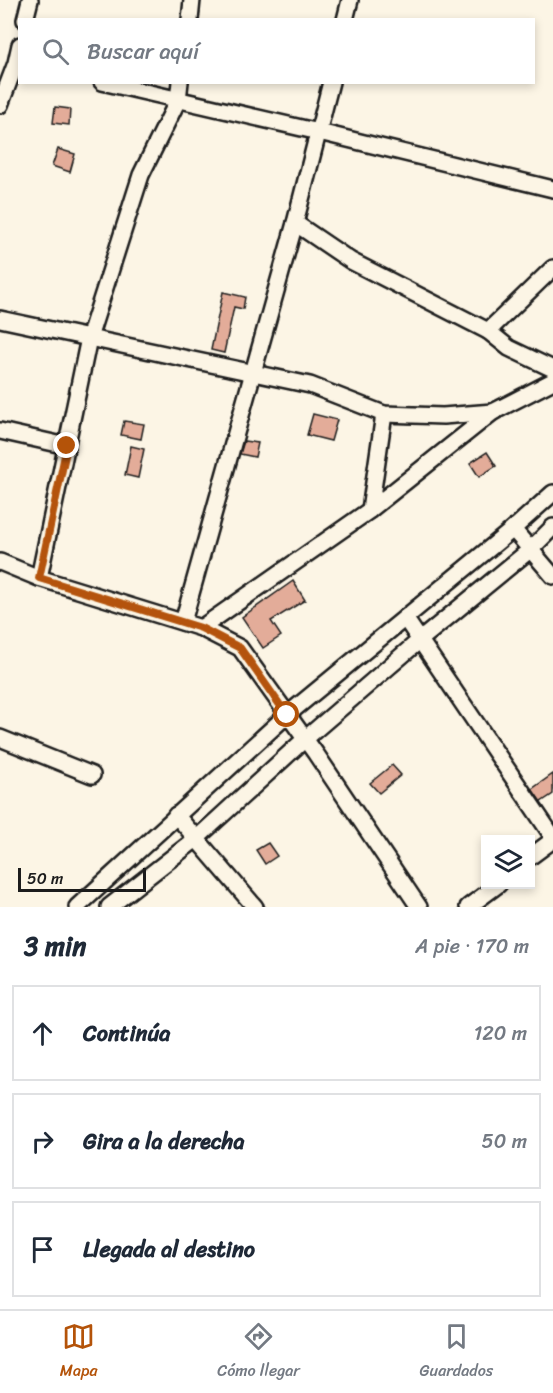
<!DOCTYPE html>
<html lang="es">
<meta charset="utf-8">
<style>
:root{--surface:#fff;--page:#f2f2f3;--text:#1f2937;--muted:#747a83;--line:#e0e1e3;--accent:#b45309}
body{margin:0;font-family:Sriracha,sans-serif;background:var(--page);color:var(--text)}
.controls{position:absolute;right:18px;bottom:18px;display:grid;overflow:hidden;border-radius:0px;box-shadow:0 3px 9px #0003}
.controls button{width:54px;height:54px;display:grid;place-items:center;padding:0;border:0;border-bottom:2px solid var(--line);background:var(--surface);color:var(--text);font:30px sans-serif}
.scale{position:absolute;left:18px;bottom:15px;width:128px;box-sizing:border-box;padding-left:6px;border:3px solid #1c1c1c;border-top:0;font-size:16px;line-height:21px;white-space:nowrap;color:#1c1c1c;-webkit-text-stroke:4px #fcf5e5;paint-order:stroke}
.stop{position:absolute;width:18px;height:18px;margin:-14px;border:4px solid #b45309;border-radius:50%;background:#fff}
.stop.end{background:#b45309;border-color:#fff;box-shadow:0 2px 6px #0008}
.list{margin:0;padding:0;list-style:none}
h2{display:flex;justify-content:space-between;align-items:center;height:78px;margin:0;padding:0 24px;font-size:26px}
h2 small{font-size:20px;font-weight:400;color:var(--muted)}
.list li{display:grid;grid-template-columns:39px 1fr auto;gap:18px;align-items:center;box-sizing:border-box;height:96px;margin:0 12px 12px;padding:0 12px;border:2px solid var(--line);border-radius:0px}
.list b{display:block;font-size:22px;white-space:nowrap}
.list em{font-size:20px;font-style:normal;color:var(--muted)}
.icon{flex:none;width:33px;height:33px;fill:none;stroke:currentColor;stroke-width:2;stroke-linecap:round;stroke-linejoin:round}
.map{position:relative;flex:none;width:553px;height:907px;overflow:hidden}
.search{position:absolute;background:var(--surface);box-shadow:0 3px 9px #0003;left:18px;right:18px;top:18px;height:66px;display:flex;align-items:center;gap:15px;box-sizing:border-box;padding:0 21px;border-radius:0px;color:var(--muted);font-size:22px}
.sheet{height:402px;background:var(--surface)}
nav{display:flex;justify-content:space-around;align-items:center;box-sizing:border-box;height:84px;border-top:2px solid var(--line);background:var(--surface);font-size:16px;color:var(--muted)}
nav a{display:grid;justify-items:center;gap:3px}
nav .on{color:var(--accent)}
.map>svg:first-child{display:block}
</style>
<div class="map">
<svg width="553" height="907" viewBox="0 0 553 907">
<rect width="100%" height="100%" fill="#fcf5e5"/>
<filter id="ink" filterUnits="userSpaceOnUse"><feTurbulence type="fractalNoise" baseFrequency=".0167" numOctaves="2"/><feDisplacementMap in="SourceGraphic" scale="12" xChannelSelector="R" yChannelSelector="G"/><feConvolveMatrix kernelMatrix="1 2 1 2 8 2 1 2 1" color-interpolation-filters="sRGB"/></filter>
<g filter="url(#ink)">
<!-- building -->
<g fill="#e3ac99" stroke="#1c1c1c" stroke-width="1.5">
<polygon points="55,107 70,109 69,125 53,123"/>
<polygon points="58,149 75,154 70,172 52,166"/>
<polygon points="223,292 245,297 243,309 234,307 224,353 211,350"/>
<polygon points="313,414 337,420 331,441 307,435"/>
<polygon points="124,421 144,424 141,439 121,435"/>
<polygon points="244,441 258,443 255,457 240,454"/>
<polygon points="131,446 144,449 138,478 125,475"/>
<polygon points="487,452 496,466 479,477 470,463"/>
<polygon points="293,581 305,600 271,621 281,636 263,648 242,617"/>
<polygon points="392,765 401,775 379,793 370,783"/>
<polygon points="553,774 553,794 541,802 532,789"/>
<polygon points="268,843 277,856 265,864 256,850"/>
</g>
<g fill="none" stroke-linecap="round" stroke-linejoin="round">
<!-- minor casing -->
<g stroke="#1c1c1c" stroke-width="20">
<g id="minor">
<polyline points="25,20 30,0"/>
<polyline points="190,20 192,0"/>
<polyline points="345,20 350,0"/>
<polyline points="102,82 319,132 553,189"/>
<polyline points="0,105 16,63 20,45"/>
<polyline points="295,223 351,261 488,331"/>
<polyline points="553,268 488,331 509,348 553,369"/>
<polyline points="0,319 310,385 384,414 443,416 493,412"/>
<polyline points="0,431 67,446"/>
<polyline points="370,510 384,414"/>
<polyline points="513,529 553,576"/>
<polyline points="0,562 39,578 201,628 240,648 316,754 419,907"/>
<polyline points="39,578 89,338 141,175 178,100 180,82"/>
<polyline points="405,618 553,837"/>
<polyline points="183,622 295,223 331,82"/>
<polyline points="201,628 370,510 493,412 553,381"/>
<polyline points="0,738 92,775"/>
<polyline points="176,815 255,907"/>
<polyline points="530,857 553,840"/>
<polyline points="77,907 287,715 513,529 553,493"/>
<polyline points="109,907 196,839 305,739 420,640 531,549 553,527"/>
<polyline points="468,907 499,884"/>
</g>
</g>
<!-- minor -->
<use href="#minor" stroke="#fcf5e5" stroke-width="15"/>
</g>
</g>
<g fill="none" stroke-linecap="round" stroke-linejoin="round" filter="url(#ink)">
<!-- route -->
<polyline stroke="#b45309" stroke-width="8" points="67,446 39,578 201,628 240,648 287,715"/>
</g>
</svg>
<div class="controls">
<button><svg class="icon" aria-label="layers" viewBox="0 0 24 24"><path d="M12 4l9 5-9 5-9-5zM3 14l9 5 9-5"/></svg></button>
</div>
<div class="scale">50 m</div>
<div class="stop" style="left:287px;top:715px"></div>
<div class="stop end" style="left:67px;top:446px"></div>
<div class="search"><svg class="icon" aria-label="search" viewBox="0 0 24 24"><circle cx="10" cy="10" r="6"/><path d="M15 15l6 6"/></svg>Buscar aquí</div>
</div>
<section class="sheet">
<h2>3 min<small>A pie · 170 m</small></h2>
<ul class="list">
<li><svg class="icon" aria-label="ahead" viewBox="0 0 24 24"><path d="M12 20V5M6 11l6-6 6 6"/></svg><div><b>Continúa</b></div><em>120 m</em></li>
<li><svg class="icon" aria-label="right" viewBox="0 0 24 24"><path d="M7 20v-9h11M14 6l5 5-5 5"/></svg><div><b>Gira a la derecha</b></div><em>50 m</em></li>
<li><svg class="icon" aria-label="arrive" viewBox="0 0 24 24"><path d="M6 21V4h12l-3 4 3 4H6"/></svg><div><b>Llegada al destino</b></div></li>
</ul>
</section>
<nav>
<a class="on"><svg class="icon" aria-label="map" viewBox="0 0 24 24"><path d="M3 6l6-2 6 2 6-2v14l-6 2-6-2-6 2zM9 4v14M15 6v14"/></svg>Mapa</a>
<a><svg class="icon" aria-label="directions" viewBox="0 0 24 24"><path d="M12 3l9 9-9 9-9-9zM9 14v-3h6M13 9l2 2-2 2"/></svg>Cómo llegar</a>
<a><svg class="icon" aria-label="saved" viewBox="0 0 24 24"><path d="M7 4h10v16l-5-4-5 4z"/></svg>Guardados</a>
</nav>
